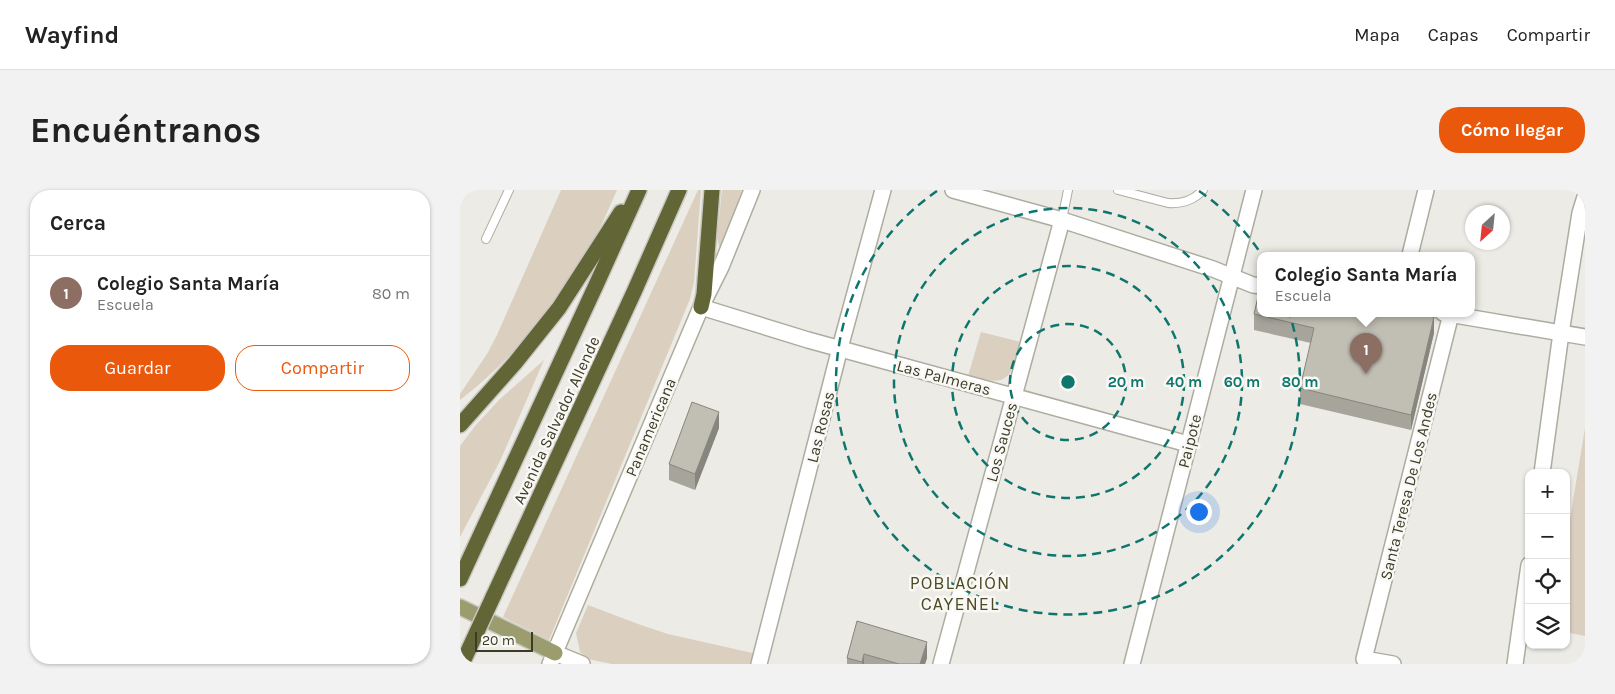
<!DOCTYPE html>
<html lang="es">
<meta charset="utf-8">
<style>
:root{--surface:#fff;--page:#f2f2f2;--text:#222;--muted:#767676;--line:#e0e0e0;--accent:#ea580c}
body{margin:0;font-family:Karla,sans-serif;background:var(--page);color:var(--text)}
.controls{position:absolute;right:15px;bottom:15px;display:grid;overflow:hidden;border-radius:10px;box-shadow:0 1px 4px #0004}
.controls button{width:45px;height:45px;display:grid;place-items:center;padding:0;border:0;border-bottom:1px solid var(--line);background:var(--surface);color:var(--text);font:25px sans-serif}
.compass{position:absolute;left:1005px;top:15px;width:45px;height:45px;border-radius:50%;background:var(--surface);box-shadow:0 1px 4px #0004;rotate:207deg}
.scale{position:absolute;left:15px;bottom:12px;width:58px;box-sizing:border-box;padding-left:5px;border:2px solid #3c3c26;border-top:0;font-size:14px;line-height:18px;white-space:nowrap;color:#3c3c26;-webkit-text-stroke:4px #f9f8f5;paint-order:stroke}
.you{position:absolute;left:738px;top:321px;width:18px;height:18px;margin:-12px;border:4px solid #fff;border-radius:50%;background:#1a73e8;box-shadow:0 0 0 8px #1a73e833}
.badge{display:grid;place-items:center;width:32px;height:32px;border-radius:50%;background:var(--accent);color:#fff;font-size:16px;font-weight:700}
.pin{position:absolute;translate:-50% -41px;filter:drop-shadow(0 1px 2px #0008)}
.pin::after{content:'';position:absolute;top:26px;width:18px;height:15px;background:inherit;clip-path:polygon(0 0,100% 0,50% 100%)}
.popup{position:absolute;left:797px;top:62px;width:218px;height:65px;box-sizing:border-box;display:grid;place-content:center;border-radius:10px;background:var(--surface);filter:drop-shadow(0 1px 4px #0005);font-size:16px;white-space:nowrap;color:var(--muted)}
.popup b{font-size:19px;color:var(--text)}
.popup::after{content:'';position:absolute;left:50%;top:100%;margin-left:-10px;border:10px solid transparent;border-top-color:var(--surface)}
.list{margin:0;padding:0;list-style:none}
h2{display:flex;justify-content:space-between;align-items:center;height:65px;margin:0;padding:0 20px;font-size:21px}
h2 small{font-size:16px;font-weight:400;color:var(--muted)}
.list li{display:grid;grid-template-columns:32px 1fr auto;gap:15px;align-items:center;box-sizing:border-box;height:75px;padding:0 20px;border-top:1px solid var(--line)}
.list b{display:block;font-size:19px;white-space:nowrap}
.list p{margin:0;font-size:16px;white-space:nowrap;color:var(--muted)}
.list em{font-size:16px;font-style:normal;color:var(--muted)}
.actions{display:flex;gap:10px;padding:15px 20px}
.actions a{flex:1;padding:11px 0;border:1px solid var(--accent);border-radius:20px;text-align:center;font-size:18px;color:var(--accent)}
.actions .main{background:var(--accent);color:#fff}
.icon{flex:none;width:28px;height:28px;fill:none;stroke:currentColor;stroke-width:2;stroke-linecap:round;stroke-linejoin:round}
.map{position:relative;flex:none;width:1125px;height:474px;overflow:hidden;border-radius:20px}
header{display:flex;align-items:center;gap:30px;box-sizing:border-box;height:70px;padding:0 25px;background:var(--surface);border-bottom:1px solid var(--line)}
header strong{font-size:24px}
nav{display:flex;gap:28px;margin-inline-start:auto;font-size:18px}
.intro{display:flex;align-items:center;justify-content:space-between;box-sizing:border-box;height:120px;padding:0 30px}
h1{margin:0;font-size:35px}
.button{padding:12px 22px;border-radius:20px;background:var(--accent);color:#fff;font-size:18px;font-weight:700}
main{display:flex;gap:30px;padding:0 30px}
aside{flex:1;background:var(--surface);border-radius:20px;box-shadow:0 1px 4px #0004}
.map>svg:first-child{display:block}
</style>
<header>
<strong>Wayfind</strong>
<nav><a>Mapa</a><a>Capas</a><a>Compartir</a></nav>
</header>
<div class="intro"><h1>Encuéntranos</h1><a class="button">Cómo llegar</a></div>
<main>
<aside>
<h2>Cerca<small></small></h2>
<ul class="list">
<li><span class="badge" style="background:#8d6e63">1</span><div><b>Colegio Santa María</b><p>Escuela</p></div><em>80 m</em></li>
</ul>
<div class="actions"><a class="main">Guardar</a><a>Compartir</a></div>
</aside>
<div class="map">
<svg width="1125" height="474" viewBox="0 0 1125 474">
<rect width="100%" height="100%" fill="#ecebe5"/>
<!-- green -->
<g fill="#dbcfc0">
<path d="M101 0H157C150 15 144 31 136 45 104 107 56 167 0 210V204L27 164 37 145Z"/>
<polygon points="238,0 241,0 234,92 230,109 89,450 43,427"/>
<polygon points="262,0 282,0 260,60 257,47"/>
<path d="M521 142 561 152C551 188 549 198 508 186Z"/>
<polygon points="84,170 40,271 0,347 0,256 15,236 40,209"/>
<polygon points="1125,238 1125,446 1106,442 1106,353"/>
<polygon points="128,415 178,434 208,444 297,464 295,474 152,474 128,469 120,462 116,443"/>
</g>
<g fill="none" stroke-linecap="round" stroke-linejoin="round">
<!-- lane casing -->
<g stroke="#adaca0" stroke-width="10">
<g id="lane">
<path d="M658 0 708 13C722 14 733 11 743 0"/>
<polyline points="602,30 608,0"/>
<polyline points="26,49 49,0"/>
</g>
</g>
<!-- street casing -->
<g stroke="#adaca0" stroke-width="18">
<g id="street">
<polyline points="292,0 261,77 241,117 348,150 728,254"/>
<polyline points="493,0 602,30 753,79 793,95 801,96"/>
<polyline points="950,65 966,0"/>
<polyline points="983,123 1125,147"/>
<polyline points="1082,283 1101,143 1120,23 1125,7"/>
<polyline points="299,474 380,158 423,0"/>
<polyline points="481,474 602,30"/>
<polyline points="672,474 794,0"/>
<polyline points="933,474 904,469 991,124"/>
<polyline points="1055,474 1069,375"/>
</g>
</g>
<!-- secondary casing -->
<g stroke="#aead9c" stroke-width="18">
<g id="secondary">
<polyline points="95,463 122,474"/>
<polyline points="90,474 241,117"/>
</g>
</g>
<!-- primary casing -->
<g stroke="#c8c8c2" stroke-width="18">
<polyline id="primary" points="0,417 95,463"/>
</g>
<!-- highway casing -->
<g stroke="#c8c8c2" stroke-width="18">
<g id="highway">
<polyline points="241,117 244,104 252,0"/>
<polyline points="0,235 55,173 99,118 161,22"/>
<polyline points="0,389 137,93 179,0"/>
<polyline points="33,407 174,102 219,0"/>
</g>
</g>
<!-- lane -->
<use href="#lane" stroke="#fff" stroke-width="8"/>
<!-- street -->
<use href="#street" stroke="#fff" stroke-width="15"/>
<!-- secondary -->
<use href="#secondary" stroke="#fff" stroke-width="15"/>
<!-- primary -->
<use href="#primary" stroke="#9c9d6e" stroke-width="15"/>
<!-- highway -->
<use href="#highway" stroke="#626535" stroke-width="15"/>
<!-- highway-bridge casing -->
<g stroke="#c8c8c2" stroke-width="18" stroke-linecap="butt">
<polyline id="highway-bridge" points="2,474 33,407"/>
</g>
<!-- highway-bridge -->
<use href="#highway-bridge" stroke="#626535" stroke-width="15"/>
</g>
<!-- wall -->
<g fill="#a6a49b">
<polygon points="794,124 974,143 951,240 840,214 840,198 851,153 794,140"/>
<polygon points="259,238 235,300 209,290 209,274"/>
<polygon points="397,431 467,468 465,474 387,474 387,468"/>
</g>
<!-- shaded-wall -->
<g fill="#87867e">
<polygon points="974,127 974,143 951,240 951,225"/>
<polygon points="259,222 259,238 235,300 235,284"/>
<polygon points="467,452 467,468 465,474 460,474"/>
<polygon points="404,464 404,474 402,474 402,472"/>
</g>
<!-- building -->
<g fill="#c1bfb4" stroke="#87867e">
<polygon points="801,94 801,123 954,123 974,127 951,225 840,198 854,138 794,124"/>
<polygon points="232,212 259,222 235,284 209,274"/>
<polygon points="397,431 467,452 460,474 439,474 404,464 402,472 387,468"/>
</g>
<!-- distance rings -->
<g fill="none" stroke="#0f766e" stroke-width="2.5" stroke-dasharray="9 6">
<circle cx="608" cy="192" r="58"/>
<circle cx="608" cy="192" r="116"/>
<circle cx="608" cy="192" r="174"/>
<path d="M739 1A232 232 0 1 1 477 1"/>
</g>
<g text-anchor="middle" stroke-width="5" stroke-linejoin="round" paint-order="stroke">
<!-- street labels -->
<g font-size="16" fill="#3c3c26" stroke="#f9f8f5">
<text transform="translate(484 187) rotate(15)" y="6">Las Palmeras</text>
<text transform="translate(96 230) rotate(-65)" y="6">Avenida Salvador Allende</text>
<text transform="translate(190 237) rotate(-67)" y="6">Panamericana</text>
<text transform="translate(360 237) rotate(-76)" y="6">Las Rosas</text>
<text transform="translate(729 251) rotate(-76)" y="6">Paipote</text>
<text transform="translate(541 252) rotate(-75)" y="6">Los Sauces</text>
<text transform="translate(948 296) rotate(-76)" y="6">Santa Teresa De Los Andes</text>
</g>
<!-- neighbourhood labels -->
<g font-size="18" letter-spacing="1" fill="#4b4c24" stroke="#f9f8f5">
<text x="500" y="399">POBLACIÓN<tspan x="500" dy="21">CAYENEL</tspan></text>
</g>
</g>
<circle cx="608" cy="192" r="8" fill="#0f766e" stroke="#f9f8f5" stroke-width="2.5"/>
<g font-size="15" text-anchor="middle" font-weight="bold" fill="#0f766e" stroke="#f9f8f5" stroke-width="5" stroke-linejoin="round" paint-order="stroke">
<text x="666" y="197">20 m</text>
<text x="724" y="197">40 m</text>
<text x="782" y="197">60 m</text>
<text x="840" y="197">80 m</text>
</g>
</svg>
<div class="controls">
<button>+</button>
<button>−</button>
<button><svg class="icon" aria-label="locate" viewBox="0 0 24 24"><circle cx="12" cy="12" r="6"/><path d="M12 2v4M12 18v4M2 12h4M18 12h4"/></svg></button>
<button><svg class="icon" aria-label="layers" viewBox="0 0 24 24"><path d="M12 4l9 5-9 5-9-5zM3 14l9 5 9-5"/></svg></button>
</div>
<svg class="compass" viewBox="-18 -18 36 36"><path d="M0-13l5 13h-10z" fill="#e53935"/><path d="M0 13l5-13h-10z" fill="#767676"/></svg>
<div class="scale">20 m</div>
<div class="you"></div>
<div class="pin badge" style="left:906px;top:184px;background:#8d6e63">1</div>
<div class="popup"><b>Colegio Santa María</b>Escuela</div>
</div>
</main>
